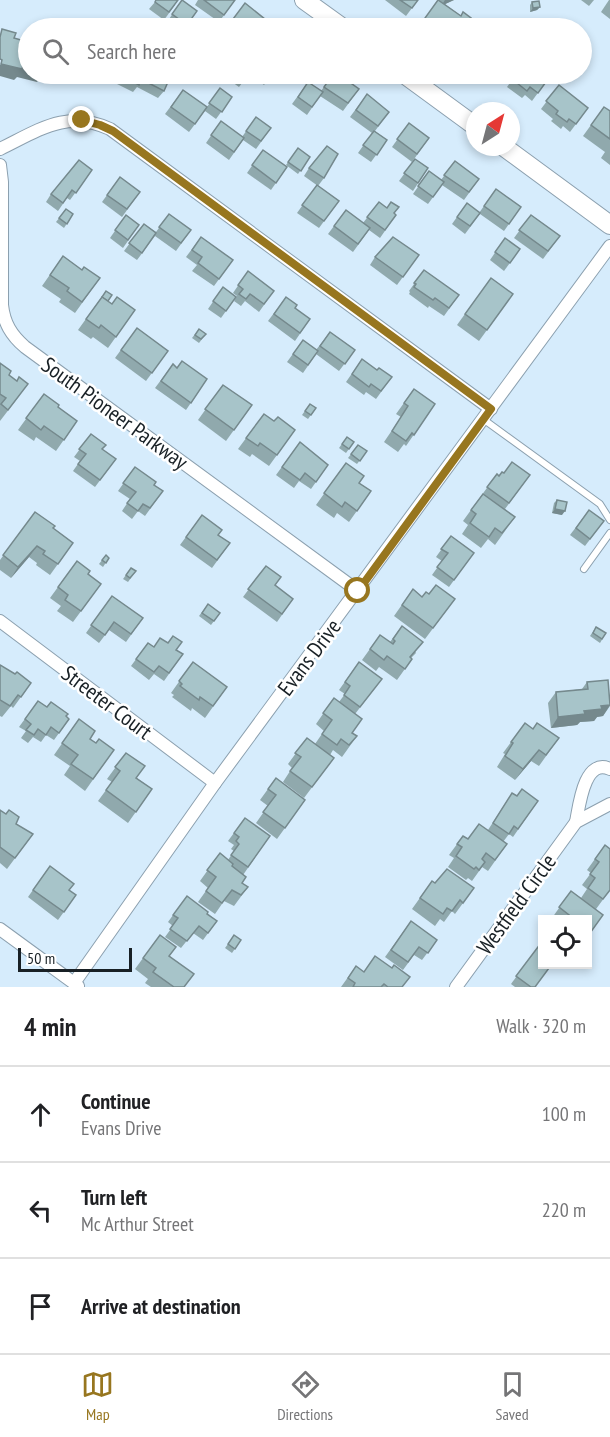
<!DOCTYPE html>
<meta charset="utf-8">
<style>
:root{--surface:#fff;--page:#f6f6f6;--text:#202124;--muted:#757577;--line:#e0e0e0;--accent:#97761f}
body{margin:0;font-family:"PT Sans Narrow",sans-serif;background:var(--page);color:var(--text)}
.controls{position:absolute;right:18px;bottom:18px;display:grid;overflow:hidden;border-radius:0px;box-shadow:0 3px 9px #0003}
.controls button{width:54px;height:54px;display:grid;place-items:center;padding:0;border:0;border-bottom:2px solid var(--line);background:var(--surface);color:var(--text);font:30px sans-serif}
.compass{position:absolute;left:466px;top:102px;width:54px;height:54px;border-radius:50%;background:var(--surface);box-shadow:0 3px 9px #0003;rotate:36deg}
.scale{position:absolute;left:18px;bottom:15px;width:114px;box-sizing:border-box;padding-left:6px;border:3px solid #182025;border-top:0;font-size:16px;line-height:21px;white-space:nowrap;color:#182025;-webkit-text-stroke:4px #fff;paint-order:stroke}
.stop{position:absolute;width:18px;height:18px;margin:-14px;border:4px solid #97761f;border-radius:50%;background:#fff}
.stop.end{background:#97761f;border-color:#fff;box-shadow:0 2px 6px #0008}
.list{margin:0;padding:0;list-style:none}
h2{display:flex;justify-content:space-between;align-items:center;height:78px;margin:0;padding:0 24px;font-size:26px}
h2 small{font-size:20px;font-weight:400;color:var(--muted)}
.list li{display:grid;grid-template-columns:39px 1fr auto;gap:18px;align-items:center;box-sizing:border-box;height:96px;padding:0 24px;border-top:2px solid var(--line)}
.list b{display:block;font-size:22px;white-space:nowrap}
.list p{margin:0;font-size:20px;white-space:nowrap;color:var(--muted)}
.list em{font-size:20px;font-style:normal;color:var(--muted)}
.icon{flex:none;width:33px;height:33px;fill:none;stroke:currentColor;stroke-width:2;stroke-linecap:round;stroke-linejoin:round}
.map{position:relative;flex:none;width:610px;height:987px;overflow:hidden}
.search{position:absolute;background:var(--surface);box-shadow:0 3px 9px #0003;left:18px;right:18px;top:18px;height:66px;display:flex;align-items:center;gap:15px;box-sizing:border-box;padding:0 21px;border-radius:33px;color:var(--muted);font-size:22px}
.sheet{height:366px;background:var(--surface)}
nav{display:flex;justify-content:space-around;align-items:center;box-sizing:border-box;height:84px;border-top:2px solid var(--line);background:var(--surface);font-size:16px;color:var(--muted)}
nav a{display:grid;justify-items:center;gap:3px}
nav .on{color:var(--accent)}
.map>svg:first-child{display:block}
</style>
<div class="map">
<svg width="610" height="987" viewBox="0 0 610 987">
<rect width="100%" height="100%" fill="#d6ecfc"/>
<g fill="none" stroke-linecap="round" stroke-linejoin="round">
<!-- lane casing -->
<g stroke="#8ca0af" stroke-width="8">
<g id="lane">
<polyline points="483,419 600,504 610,520"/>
<polyline points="584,569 610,533"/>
</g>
</g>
<!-- street casing -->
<g stroke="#8ca0af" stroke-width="14">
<g id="street">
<path d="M0 149C39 130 67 109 110 129L491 409"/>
<path d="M0 165 2 182V305C4 323 11 335 25 347L358 591"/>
<polyline points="0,621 215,783"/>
<path d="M576 822C579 807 584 757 610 769"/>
<polyline points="0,929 78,986"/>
<polyline points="74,983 215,783 610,246"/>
<polyline points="456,987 576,822 610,804"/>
</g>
</g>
<!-- secondary casing -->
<g stroke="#8ca0af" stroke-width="20">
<g id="secondary">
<polyline points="304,0 343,28"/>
<polyline points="404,74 475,126"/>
<polyline points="504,147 610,225"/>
</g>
</g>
<!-- lane -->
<use href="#lane" stroke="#fff" stroke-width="6"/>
<!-- street -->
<use href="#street" stroke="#fff" stroke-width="12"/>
<!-- secondary -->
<use href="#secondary" stroke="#fff" stroke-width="18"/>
</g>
<!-- wall -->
<g fill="#90a9ad">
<polygon points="182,0 197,11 185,28 177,28 167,22"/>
<polygon points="198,0 235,0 219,22 195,5"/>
<polygon points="385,0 418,0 406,16"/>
<polygon points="438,0 454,0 445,4 461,16 464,28 425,28 420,25"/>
<polygon points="581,0 594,0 589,6"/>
<polygon points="609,0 610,0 610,19 601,12"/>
<polygon points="155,2 175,5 164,20 149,9"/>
<polygon points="532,2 540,7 537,10 530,12 530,5"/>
<polygon points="245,3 268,28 231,28 228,27"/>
<polygon points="120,74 168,74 164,91 158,98 137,87 133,92 115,83"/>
<polygon points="227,74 249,74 239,87 225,77"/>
<polygon points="251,74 273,74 264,85 250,75"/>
<polygon points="290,74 306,74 301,81"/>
<polygon points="333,74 359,89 343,111 320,96 307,115 292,104 308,82 321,91"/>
<polygon points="516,74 551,75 532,101 525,95 522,98 507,87"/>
<polygon points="559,85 588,108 570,132 563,126 561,129 551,121 553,119 541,109"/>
<polygon points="220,88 232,97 216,119 205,111 189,132 165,114 183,90 207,107"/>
<polygon points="367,94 389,112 375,131 387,140 371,162 358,153 372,133 350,117"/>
<polygon points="610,111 610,165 601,158 605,152 583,136 591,125"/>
<polygon points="256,117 271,128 256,149 243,140 229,160 206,143 221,121 242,137"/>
<polygon points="409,123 429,138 412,162 392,147"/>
<polygon points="298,148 310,157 298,174 286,165"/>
<polygon points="263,150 287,167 271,190 247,173"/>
<polygon points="415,159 428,168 413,191 399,181"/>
<polygon points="455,161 479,179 464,200 442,185 428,204 413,194 429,171 441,180"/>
<polygon points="309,168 324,178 318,186 304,176"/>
<polygon points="92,170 70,200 67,198 58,211 46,202 51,194"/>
<polygon points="120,177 140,192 122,217 102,202"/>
<polygon points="317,185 339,201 319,228 297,213"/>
<polygon points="496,189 521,207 504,231 480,214 465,234 452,224 467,203 479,213"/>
<polygon points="379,202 396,215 380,238 369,230 353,252 328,234 346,210 363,223"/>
<polygon points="66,209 73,214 64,228 56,222"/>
<polygon points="169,214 191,230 176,251 155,236 137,260 124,251 144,224 156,232"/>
<polygon points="126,215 139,225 123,248 110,238"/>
<polygon points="531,215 560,236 543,259 514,238"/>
<polygon points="201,237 233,260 214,286 192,271 197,265 186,257"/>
<polygon points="505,238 520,249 504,271 490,260"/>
<polygon points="419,255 397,285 370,265 375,257"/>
<polygon points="63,256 82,270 100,278 75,313 59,302 61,299 42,286"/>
<polygon points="424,270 459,295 444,316 429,306 428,308 409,294 410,292 409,291"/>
<polygon points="248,271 274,291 259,312 245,301 241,306 234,301 237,296 233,293"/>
<polygon points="491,278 513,294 479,341 457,325"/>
<polygon points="223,287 236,297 221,318 208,309"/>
<polygon points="106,291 108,301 112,304 135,310 108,348 93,337 91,339 78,330"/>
<polygon points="286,297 295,308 310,319 295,341 268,321"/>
<polygon points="137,328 168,351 146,381 115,358"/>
<polygon points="199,329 206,334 199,343 192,338"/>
<polygon points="330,332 355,350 339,371 316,354 303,373 287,362 303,340 316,350"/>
<polygon points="362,359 377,370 392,377 376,399 366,392 364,395 346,382"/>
<polygon points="0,363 9,375 20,395 0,421"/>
<polygon points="173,364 177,368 207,379 186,410 155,388"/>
<polygon points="223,385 252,405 226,441 198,420"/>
<polygon points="414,389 435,404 406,446 404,444 398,452 384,442 401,417 396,414"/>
<polygon points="44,394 58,407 77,421 56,451 36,437 34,441 18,430"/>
<polygon points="310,404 316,408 308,419 302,415"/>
<polygon points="264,414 274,421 295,430 269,466 252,454 250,457 238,449"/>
<polygon points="91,434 102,449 116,459 95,487 73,471 80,461 74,457"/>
<polygon points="347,437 354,442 346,453 339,448"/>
<polygon points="300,442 328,465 311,489 299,481 294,488 276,475"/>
<polygon points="358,445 367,451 357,464 348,458"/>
<polygon points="346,463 359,483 371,491 349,522 337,513 334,518 316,505"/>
<polygon points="135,467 154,485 163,491 145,516 138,511 132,519 122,511 130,499 118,491"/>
<polygon points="504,473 530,475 505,509 515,517 495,545 488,539 481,548 462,534 468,525 463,521 497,474 499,476"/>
<polygon points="557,500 562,515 552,513 554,503"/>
<polygon points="589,510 604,521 585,546 570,535"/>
<polygon points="35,512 53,528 73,543 50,575 36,565 37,563 29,557 11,578 0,570 0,560"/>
<polygon points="202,515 218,535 230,543 212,568 180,545"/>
<polygon points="451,536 474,553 449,587 432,575 442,561 436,557"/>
<polygon points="106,555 109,558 103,567 99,564"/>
<polygon points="77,561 88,574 101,584 73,622 57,611 61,606 50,598"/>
<polygon points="266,566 275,586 293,599 277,622 243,597"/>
<polygon points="131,568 136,571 128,582 123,579"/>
<polygon points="413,589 422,597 429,594 455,599 425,639 394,616"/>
<polygon points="112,596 143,618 126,642 109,630 99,643 86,633"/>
<polygon points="208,604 220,613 211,625 199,616"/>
<polygon points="402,626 416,653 411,658 412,659 397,680 379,667 376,671 362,660 380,635 390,642"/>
<polygon points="596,627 606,633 600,643 590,636"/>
<polygon points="148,643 154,647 176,650 183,654 164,681 154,674 149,680 131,666"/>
<polygon points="193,662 227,687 205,718 192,708 191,711 172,697 174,695 171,693"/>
<polygon points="359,662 382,679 355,714 352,733 357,736 342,757 333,750 330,755 334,758 304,798 283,782 292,768 288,764 307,738 315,744 324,731 316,724 334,698 339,702 345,694 339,690"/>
<polygon points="0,665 31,683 13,708 11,706 2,717 0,716"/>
<polygon points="587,682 610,702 610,706 603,716 597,717 594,721 580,722 577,725 551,728 548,703 556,692 582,689"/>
<polygon points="38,701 47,707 69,719 54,740 46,735 41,742 33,737 28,743 21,738 26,731 19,727"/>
<polygon points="79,719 90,739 96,743 114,750 85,791 64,775 70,766 54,755"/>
<polygon points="525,723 533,729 559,738 539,766 531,761 515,780 497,767 505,754 503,753"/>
<polygon points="126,753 137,778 152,789 128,823 98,801 112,782 107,779"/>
<polygon points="276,778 305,800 277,839 256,823 268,806 260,800"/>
<polygon points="512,793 517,796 538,801 513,837 509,834 503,842 507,844 488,871 482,867 472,881 468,878 466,880 448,867 454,858 449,855 463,836 468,839 488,830"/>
<polygon points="0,810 16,824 33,834 7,869 0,863"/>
<polygon points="245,818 270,836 243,875 242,883 248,887 234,906 224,901 215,914 198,902 208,888 200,881 220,853 228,860 234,851 231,849 234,845 228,841"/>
<polygon points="605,845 610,890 588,920 553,920 552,918 571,891 581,898 587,889 582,885 591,873 587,870"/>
<polygon points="50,866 69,890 76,895 58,920 28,897"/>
<polygon points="432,881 435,883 474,888 455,914 452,911 444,922 440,919 435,926 412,909"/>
<polygon points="187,896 217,921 203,940 193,933 181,948 165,937 173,926 168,922"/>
<polygon points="411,921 437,940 422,960 414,955 403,970 385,957"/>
<polygon points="160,935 170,956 185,987 151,987 145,983 148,979 135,969"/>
<polygon points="241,940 232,953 225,948 228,944"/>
<polygon points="541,943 536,987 515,987 511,984"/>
<polygon points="356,966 364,972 402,987 341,987"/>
</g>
<!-- shaded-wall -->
<g fill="#75898d">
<polygon points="445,0 454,0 441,6"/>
<polygon points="540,7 537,10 530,12 533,8"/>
<polygon points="1,64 23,65 28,67 28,74 43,74 37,82 17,77 14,80 0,76 0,65"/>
<polygon points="63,74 106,74 104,76"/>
<polygon points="555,509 565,511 562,515 552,513"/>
<polygon points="37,546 29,557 11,578 18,567"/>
<polygon points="610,705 603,716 597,717 594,721 580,722 577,725 551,728 558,717 584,711 601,706"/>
<polygon points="539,750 531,761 515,780 523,769"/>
</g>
<!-- building -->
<g fill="#a7c4c9" stroke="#75898d" stroke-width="1.5">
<polygon points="156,0 178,0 169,12 155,2"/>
<polygon points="182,0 197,11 187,25 172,14"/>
<polygon points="204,0 235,0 224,15"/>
<polygon points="400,0 418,0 412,8"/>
<polygon points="438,0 461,16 463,12 471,18 464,28 440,28 425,18"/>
<polygon points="539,1 540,7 533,8 532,2"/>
<polygon points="245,3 271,24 268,28 246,28 233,19"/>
<polygon points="513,19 527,26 526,28 509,28"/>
<polygon points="2,29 16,33 14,38 28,42 28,67 23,65 22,69 1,64 2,60 0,59 0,37"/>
<polygon points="121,74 168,74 171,75 164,91 141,79 139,85 120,75"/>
<polygon points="235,74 248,74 244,80"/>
<polygon points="264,74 272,74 270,77"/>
<polygon points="333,74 338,74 359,89 348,103 324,87"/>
<polygon points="516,74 550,74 551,75 538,93 530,87 527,91 512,79"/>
<polygon points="308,82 323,92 312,107 298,97"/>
<polygon points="559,85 588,108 576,124 569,119 567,122 556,114 558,111 546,101"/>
<polygon points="220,88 232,97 222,112 209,103"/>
<polygon points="183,90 207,107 195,124 171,107"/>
<polygon points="367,94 389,112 378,126 356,110"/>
<polygon points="604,107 610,111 610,139 591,125"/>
<polygon points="256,117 271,128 261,141 246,131"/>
<polygon points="221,121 244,138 234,152 211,135"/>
<polygon points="409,123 429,138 417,154 397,139"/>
<polygon points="374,131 387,140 377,155 363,145"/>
<polygon points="327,146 338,154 324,178 309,168"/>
<polygon points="298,148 310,157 301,171 288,162"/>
<polygon points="263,150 287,167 276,183 252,165"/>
<polygon points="415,159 428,168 418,183 404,173"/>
<polygon points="79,160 92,170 76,193 72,190 63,203 51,194"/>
<polygon points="455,161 479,179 469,192 444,175"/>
<polygon points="429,171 444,182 433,197 418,186"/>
<polygon points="120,177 140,192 127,209 107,195"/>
<polygon points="317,185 339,201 324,221 302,205"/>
<polygon points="496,189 521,207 509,224 484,206"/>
<polygon points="379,202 387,208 391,202 399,207 394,213 396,215 385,230 367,217"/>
<polygon points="467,203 480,213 470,226 457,217"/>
<polygon points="66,209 73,214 67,224 59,218"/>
<polygon points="346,210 370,228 358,244 334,226"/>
<polygon points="169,214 191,230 181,243 159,227"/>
<polygon points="126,215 139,225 128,240 115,230"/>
<polygon points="531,215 560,236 548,251 519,230"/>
<polygon points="144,224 156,233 142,253 129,243"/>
<polygon points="201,237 233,260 219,279 198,263 202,257 192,250"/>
<polygon points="393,237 419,255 403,277 375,257"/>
<polygon points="505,238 520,249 510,263 495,252"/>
<polygon points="63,256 82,270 84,267 100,278 82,302 67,291 69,288 50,275"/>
<polygon points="424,270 459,295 449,308 435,298 433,300 414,287 416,284 414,283"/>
<polygon points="248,271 274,291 264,304 250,294 246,299 239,294 243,289 238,285"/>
<polygon points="491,278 513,294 487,330 465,314"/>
<polygon points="223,287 236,297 226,311 213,301"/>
<polygon points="106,291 112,295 108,301 102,297"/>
<polygon points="102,297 112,304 117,297 135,310 116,337 101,325 99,328 86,319"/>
<polygon points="286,297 297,305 295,308 310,319 300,333 274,314"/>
<polygon points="137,328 168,351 152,373 121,350"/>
<polygon points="199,329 206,334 201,339 195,335"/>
<polygon points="330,332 355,350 345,364 320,346"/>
<polygon points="303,340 318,351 308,365 293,354"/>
<polygon points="362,359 377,370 379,368 392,377 381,391 371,384 369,387 352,374"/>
<polygon points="182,361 207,379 191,403 161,381 173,364 177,368"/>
<polygon points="0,363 11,371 9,375 17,381 19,377 28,384 8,410 1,404 6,398 0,394"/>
<polygon points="223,385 252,405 234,430 205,409"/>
<polygon points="414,389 435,404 414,435 412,433 406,441 392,431 408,406 404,403"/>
<polygon points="44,394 59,405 58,407 77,421 64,440 44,426 41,430 26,418"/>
<polygon points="310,404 316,408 311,415 305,411"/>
<polygon points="264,414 274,421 278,417 295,430 277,455 260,443 258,446 246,438"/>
<polygon points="91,434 106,445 102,449 116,459 100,480 78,464 86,454 79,449"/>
<polygon points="347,437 354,442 349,449 342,444"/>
<polygon points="300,442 328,465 316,482 305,473 300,480 282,467"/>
<polygon points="358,445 367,451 360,461 351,454"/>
<polygon points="512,462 530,475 509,503 487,487 497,474 499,476 502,472 504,473"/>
<polygon points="346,463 364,476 359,483 371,491 357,511 345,502 342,507 324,493"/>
<polygon points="135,467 156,482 154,485 163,491 150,508 143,504 138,511 127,503 136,492 123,483"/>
<polygon points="483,494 515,517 502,533 495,528 489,537 470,523 476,514 471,510"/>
<polygon points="557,500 567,502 565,511 555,509"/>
<polygon points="589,510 604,521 590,539 576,528"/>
<polygon points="35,512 55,526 53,528 73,543 58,564 43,554 45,551 37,546 18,567 3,555"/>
<polygon points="202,515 222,530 218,535 230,543 217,560 186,537"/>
<polygon points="451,536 474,553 454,580 437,567 448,553 441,549"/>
<polygon points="106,555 109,558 106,563 102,560"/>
<polygon points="77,561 90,571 88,574 101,584 81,611 65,600 68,595 58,587"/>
<polygon points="266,566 281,577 275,585 293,599 282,614 248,589"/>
<polygon points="131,568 136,571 130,578 126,575"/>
<polygon points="436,585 455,599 433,628 402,605 413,589 422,597 426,592 429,594"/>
<polygon points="112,596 143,618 131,634 114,622 105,635 91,625"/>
<polygon points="208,604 220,613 214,621 202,613"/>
<polygon points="402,626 423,642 410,657 412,659 405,669 387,656 384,660 370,649 380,635 393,644 395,641 393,639"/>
<polygon points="596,627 606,633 602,639 593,633"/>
<polygon points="173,636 182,642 176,650 183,654 169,673 159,666 154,672 136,659 148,643 154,647 160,638 168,643"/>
<polygon points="193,662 227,687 213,706 200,697 199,700 180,686 182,684 179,681"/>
<polygon points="359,662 382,679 360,707 344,695 350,686 345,682"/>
<polygon points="0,665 15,674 17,672 31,683 21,697 18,695 10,706 0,700"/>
<polygon points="608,680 610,705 601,706 602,709 584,711 585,714 558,717 556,692 588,689 587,682"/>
<polygon points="334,698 362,719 352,733 357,736 349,745 341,739 337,745 322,734 332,720 323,713"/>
<polygon points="38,701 47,707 51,702 68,714 66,716 69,719 59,733 51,727 46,735 38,729 34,735 26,730 31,724 25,719"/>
<polygon points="79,719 95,731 90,739 96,743 99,739 114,750 93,779 71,764 78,755 62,743"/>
<polygon points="525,723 533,729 537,723 559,738 546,755 539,750 523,769 505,756 513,743 511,742"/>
<polygon points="307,738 334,758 312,787 290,771 301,757 295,753"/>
<polygon points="126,753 145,766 136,778 152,789 136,812 106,790 120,771 115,767"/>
<polygon points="276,778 305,800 285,828 263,812 276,795 268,789"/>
<polygon points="522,789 538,801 518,829 514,826 509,834 493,823 512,793 517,796"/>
<polygon points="0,810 6,814 9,810 19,817 16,824 33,834 15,858 0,847"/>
<polygon points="245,818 270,836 248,867 231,855 239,844 236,841 239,837 234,833"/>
<polygon points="479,824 507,844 495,860 486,853 482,859 485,862 479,870 476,867 474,869 456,856 462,847 457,844 463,836 468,839"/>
<polygon points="605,845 610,849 610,890 603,899 588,888 595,878 590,874 599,862 595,859"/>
<polygon points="220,853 233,864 232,866 246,877 242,883 248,887 241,895 232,890 222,903 206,891 216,877 207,870"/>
<polygon points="50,866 74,884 69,890 76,895 64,912 33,890"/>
<polygon points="447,869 474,888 463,903 460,900 452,911 447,908 443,914 420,898 432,881 435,883"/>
<polygon points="571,891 603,915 588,936 588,920 571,920 573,918 559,907"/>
<polygon points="187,896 208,912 207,914 217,921 208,933 199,926 187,941 170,929 178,918 173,915"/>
<polygon points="411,921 437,940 428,953 419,947 408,962 391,950"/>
<polygon points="160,935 176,947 169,956 194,974 184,987 174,987 153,972 156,968 143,958"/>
<polygon points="234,935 241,940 235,949 228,944"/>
<polygon points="541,943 543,944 543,964 552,964 535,987 531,987 516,976"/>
<polygon points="375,956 392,968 394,965 410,977 402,987 388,987 384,984 381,987 353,987 355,983 348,978 356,966 364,972"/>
</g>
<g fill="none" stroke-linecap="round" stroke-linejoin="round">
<!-- route -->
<polyline stroke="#97761f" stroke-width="8" points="82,120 100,125 113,131 491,409 358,591"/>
</g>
<g text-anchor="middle" stroke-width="5" stroke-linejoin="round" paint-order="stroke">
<!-- street labels -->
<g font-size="22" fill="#182025" stroke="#fff">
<text transform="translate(115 413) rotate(36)" y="8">South Pioneer Parkway</text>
<text transform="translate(309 657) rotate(-53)" y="8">Evans Drive</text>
<text transform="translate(107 702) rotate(37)" y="8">Streeter Court</text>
<text transform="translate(516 904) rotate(-54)" y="8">Westfield Circle</text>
</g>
</g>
</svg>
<div class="controls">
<button><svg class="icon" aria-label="locate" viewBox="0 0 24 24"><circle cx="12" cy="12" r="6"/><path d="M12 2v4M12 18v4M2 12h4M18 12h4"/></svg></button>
</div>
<svg class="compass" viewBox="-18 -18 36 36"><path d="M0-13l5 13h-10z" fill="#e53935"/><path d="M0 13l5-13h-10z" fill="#757577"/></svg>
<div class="scale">50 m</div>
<div class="stop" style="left:358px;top:591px"></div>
<div class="stop end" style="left:82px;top:120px"></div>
<div class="search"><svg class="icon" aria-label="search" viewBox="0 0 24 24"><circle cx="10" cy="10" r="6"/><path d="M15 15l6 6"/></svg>Search here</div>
</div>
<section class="sheet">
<h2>4 min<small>Walk · 320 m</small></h2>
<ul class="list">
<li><svg class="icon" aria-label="ahead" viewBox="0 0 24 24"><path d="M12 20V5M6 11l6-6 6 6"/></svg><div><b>Continue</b><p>Evans Drive</p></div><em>100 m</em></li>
<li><svg class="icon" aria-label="left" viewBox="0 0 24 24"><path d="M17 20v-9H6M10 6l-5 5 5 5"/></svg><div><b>Turn left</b><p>Mc Arthur Street</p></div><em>220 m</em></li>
<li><svg class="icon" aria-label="arrive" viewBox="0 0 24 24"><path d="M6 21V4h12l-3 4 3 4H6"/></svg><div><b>Arrive at destination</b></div></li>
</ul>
</section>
<nav>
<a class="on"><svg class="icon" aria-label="map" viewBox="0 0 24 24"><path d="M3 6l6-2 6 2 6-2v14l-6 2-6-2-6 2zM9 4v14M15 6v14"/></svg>Map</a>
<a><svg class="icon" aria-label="directions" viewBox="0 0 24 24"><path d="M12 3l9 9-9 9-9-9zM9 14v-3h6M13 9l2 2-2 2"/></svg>Directions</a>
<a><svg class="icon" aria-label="saved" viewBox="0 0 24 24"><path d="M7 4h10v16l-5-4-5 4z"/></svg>Saved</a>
</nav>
